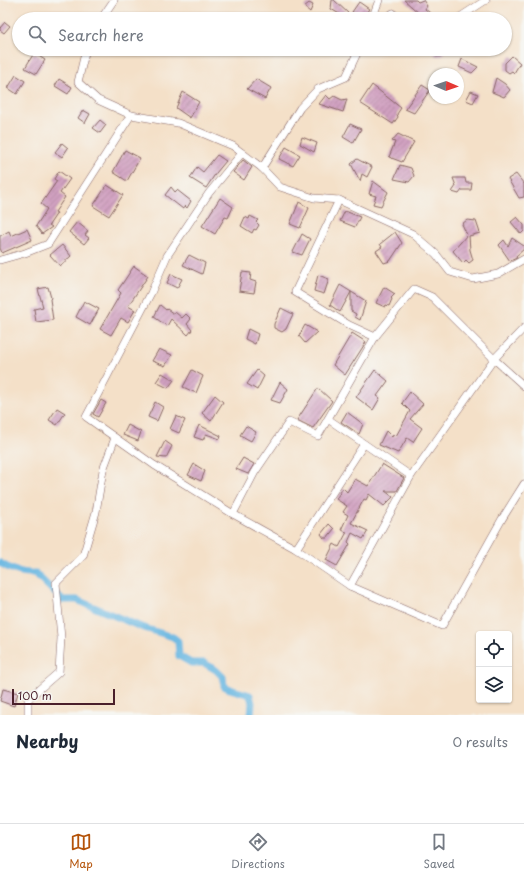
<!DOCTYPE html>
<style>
:root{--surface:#fff;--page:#f6f6f7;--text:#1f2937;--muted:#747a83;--line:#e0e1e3;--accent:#b45309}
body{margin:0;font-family:"Playpen Sans",sans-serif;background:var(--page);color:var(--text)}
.controls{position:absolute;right:12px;bottom:12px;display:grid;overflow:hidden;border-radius:4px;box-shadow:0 1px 3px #0004}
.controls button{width:36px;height:36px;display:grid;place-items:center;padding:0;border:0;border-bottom:1px solid var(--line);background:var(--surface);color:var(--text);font:20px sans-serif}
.compass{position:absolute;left:428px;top:68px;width:36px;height:36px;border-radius:50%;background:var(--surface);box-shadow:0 1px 3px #0004;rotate:92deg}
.scale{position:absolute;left:12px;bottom:10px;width:103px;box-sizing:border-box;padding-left:4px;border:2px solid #4a1f2b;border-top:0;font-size:11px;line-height:14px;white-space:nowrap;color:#4a1f2b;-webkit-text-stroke:3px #f6f6f2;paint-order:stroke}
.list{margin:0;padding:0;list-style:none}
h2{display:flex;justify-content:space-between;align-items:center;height:52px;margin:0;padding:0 16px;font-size:17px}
h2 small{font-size:13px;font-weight:400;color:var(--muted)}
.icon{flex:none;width:22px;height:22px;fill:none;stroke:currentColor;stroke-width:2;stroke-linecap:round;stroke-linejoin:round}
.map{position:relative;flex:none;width:524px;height:715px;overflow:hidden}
.search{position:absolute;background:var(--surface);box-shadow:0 1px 3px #0004;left:12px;right:12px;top:12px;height:44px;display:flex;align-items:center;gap:10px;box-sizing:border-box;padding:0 14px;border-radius:22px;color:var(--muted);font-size:15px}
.sheet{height:108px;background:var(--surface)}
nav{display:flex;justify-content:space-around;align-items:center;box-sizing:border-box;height:56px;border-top:1px solid var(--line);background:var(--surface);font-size:11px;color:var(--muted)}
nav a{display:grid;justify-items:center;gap:2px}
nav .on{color:var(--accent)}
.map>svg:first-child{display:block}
</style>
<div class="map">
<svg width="524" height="715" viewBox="0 0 524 715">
<defs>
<pattern id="building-hatch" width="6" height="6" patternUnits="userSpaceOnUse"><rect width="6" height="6" fill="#d1a1c1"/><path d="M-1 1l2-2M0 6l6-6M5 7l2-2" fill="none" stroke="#ac839d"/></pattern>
</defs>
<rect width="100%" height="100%" fill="#f6f6f2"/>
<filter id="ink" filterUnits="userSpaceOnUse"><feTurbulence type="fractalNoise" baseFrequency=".025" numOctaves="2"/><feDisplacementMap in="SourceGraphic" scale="8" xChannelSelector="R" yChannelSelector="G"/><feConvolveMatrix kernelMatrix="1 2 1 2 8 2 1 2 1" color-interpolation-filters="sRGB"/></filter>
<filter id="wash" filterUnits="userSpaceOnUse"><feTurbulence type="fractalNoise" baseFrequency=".012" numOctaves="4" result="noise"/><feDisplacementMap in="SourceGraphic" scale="16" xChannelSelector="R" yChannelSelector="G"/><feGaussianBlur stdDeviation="0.9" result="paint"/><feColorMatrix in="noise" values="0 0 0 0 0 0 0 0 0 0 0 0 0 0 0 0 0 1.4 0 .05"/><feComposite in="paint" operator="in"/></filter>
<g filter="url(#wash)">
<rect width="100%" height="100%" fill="#f4e0c8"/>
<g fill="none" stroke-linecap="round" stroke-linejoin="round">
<!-- canal -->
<path stroke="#66b6e1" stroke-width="7" d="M0 563C11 570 22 574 35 573L62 600H77L141 627 173 637 178 641 179 656 191 663H204L216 670 223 677 224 686 230 689 250 695 252 703 251 715"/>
</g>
<g id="blocks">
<!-- building -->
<g fill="url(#building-hatch)">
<polygon points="332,0 334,0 349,14 346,18 331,9"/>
<polygon points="404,0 416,0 418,2 423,0 427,6 425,9 438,19 413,19 420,14"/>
<polygon points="359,2 369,9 362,18 352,12"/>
<polygon points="309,3 313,5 310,12 304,7"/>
<polygon points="5,22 10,26 4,33 0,30 0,28"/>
<polygon points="432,49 447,49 441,56 436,56"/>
<polygon points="34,53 45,60 36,74 25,68"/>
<polygon points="512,56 520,63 514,73 512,71 509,73 505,70 505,63"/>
<polygon points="462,59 478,67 472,73 459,67"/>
<polygon points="16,75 25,81 17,94 8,88"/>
<polygon points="496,78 505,84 510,90 504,97 492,92"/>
<polygon points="59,79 72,87 68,94 55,86"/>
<polygon points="256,79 271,88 265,99 247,89"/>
<polygon points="372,85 401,108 397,114 398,117 393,124 360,103"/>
<polygon points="422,85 430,90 414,113 405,109"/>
<polygon points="471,91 478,94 473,103 466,100"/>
<polygon points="183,92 199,102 190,118 176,108"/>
<polygon points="326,95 330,99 334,96 342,100 347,99 343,112 319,104"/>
<polygon points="83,110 90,114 85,123 78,118"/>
<polygon points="100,120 106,125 100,133 93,128"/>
<polygon points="350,124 361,129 353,143 343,137"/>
<polygon points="398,134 414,142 402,162 389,157 395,142 392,141"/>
<polygon points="302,137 317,143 314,152 300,144"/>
<polygon points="62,143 68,148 62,157 55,152"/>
<polygon points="286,147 300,155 293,166 279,159"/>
<polygon points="125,150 140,158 127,181 113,172"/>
<polygon points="217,155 226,161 216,173 206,188 190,178 197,167 203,172"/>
<polygon points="357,159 372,167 367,177 362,174 360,181 351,164"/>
<polygon points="243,160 252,167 244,180 233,172"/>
<polygon points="400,165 411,168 414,176 409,182 394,179"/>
<polygon points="59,171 70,179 60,193 65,197 55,212 57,213 49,225 52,227 42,234 36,226 47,209 41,204 57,181 54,179"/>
<polygon points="516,174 524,184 524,197 519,198 508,179"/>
<polygon points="453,178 465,178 466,183 472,183 471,190 462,190 459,194 452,192 456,186"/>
<polygon points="373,181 388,192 381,206 373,204 376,196 369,194"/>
<polygon points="107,185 123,195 109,216 93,206"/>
<polygon points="171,187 175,192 177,190 191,201 187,208 185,206 183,209 165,195"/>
<polygon points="220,198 233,207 228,218 225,217 215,234 202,226"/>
<polygon points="299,202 309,208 300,228 290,224"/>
<polygon points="345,211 360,217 355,227 340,221"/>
<polygon points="250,216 258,220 256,222 259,225 256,230 254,229 252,233 241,226 245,217 249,219"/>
<polygon points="517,217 524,225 524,231 521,234 511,222"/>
<polygon points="467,220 476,221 480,233 469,236 470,250 473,260 469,263 466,260 463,263 453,251 467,235 462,224"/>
<polygon points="77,222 88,231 85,235 89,238 84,244 69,232"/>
<polygon points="27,229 32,240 2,253 0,248 0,236 9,231 11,236"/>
<polygon points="395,232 402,243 390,261 384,263 376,251 382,247 380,244"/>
<polygon points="302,234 310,239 302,255 293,252"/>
<polygon points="512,238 524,246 524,249 516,256 517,258 510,261 499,245 504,240 508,246"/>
<polygon points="62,245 71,256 60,266 50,255"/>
<polygon points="189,255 205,263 202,274 183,265"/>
<polygon points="134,266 148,276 128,306 135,310 128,322 121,318 111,335 100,329 121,293 118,290"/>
<polygon points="242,272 251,273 250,280 256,282 254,293 239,291"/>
<polygon points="171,274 182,279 177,288 167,283"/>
<polygon points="318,275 329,279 324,294 314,291"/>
<polygon points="340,285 366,301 360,320 355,317 356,314 351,311 351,292 340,312 330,305"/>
<polygon points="48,287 51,298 50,299 53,320 36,322 34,309 43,307 38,289"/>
<polygon points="384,287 395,294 391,298 392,299 389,306 386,305 385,307 376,303"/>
<polygon points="84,301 99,309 90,325 76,317"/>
<polygon points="160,305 166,310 167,309 174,314 175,312 182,318 186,314 191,319 187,324 192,330 188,335 171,319 167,326 154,317"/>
<polygon points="281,308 293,314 286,329 282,332 274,328 274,324"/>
<polygon points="305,325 317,332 305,343 299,336"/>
<polygon points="248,329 258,334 255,344 245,339"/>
<polygon points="352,333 366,342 345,375 333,365"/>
<polygon points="159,349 172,355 165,366 152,361"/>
<polygon points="192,370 203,376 196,393 183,387"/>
<polygon points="257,370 264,376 257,390 247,384"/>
<polygon points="375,370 388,381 377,396 380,398 373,410 356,397"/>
<polygon points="162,373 174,380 168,388 156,382"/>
<polygon points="280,382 288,389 280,403 271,400"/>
<polygon points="318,388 332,401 313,428 297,420"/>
<polygon points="410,392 423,404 410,419 422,428 413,442 407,438 398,453 379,445 386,431 392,437 393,435 396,436 410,411 402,403"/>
<polygon points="215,395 223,402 211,421 202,413"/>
<polygon points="101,400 106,403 98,417 93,414"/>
<polygon points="155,402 163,407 157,421 148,417"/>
<polygon points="57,408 65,413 57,425 49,420"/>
<polygon points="347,412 363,424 359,434 341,422"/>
<polygon points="176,416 185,420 179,433 170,429"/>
<polygon points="128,425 141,432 138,441 123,435"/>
<polygon points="199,425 221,436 220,439 206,434 203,440 194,437"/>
<polygon points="246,426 256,432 251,441 240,435"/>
<polygon points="165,441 172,446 166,458 157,457"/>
<polygon points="243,458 254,464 248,474 236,469"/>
<polygon points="194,464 205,471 201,481 188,475"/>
<polygon points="382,464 404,478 397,491 385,491 393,497 384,506 369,494 366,500 364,499 351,523 368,531 363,539 352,533 348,542 350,544 337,566 326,560 334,544 339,547 347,532 341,530 348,515 343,512 347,506 336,499 343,488 347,492 355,479 368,486"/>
<polygon points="329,524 334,529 327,538 324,538 321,534"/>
<polygon points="3,689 18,693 14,706 0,701"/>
</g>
</g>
</g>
<g filter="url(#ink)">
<use href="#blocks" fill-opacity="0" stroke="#866362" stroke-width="1"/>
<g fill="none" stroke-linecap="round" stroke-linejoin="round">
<!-- street casing -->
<g stroke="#866362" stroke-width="8">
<g id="street">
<polyline points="101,19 114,0"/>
<polyline points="372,19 379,0"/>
<polyline points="383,19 393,13"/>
<polyline points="457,19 486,0"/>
<polyline points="131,115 178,123 233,146 262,168 280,187 314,198 339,200 413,234 436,254 450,272 473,279 498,274 524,259"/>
<polyline points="242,153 209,193 167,256 151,293 86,417 154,465 233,514 296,549 350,586 442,626 502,519 524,484"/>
<polyline points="262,168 300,108 318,89 346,77 359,49"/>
<polyline points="339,200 295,292 349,325 375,337 414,289 432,297 494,359 524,328"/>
<polyline points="0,260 25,253 48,244 131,115 98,100 78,82 86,49"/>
<polyline points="328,419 411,476 494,359 524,386"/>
<polyline points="233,514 255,472 289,422 318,436 375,337"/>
<polyline points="296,549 364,444"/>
<polyline points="350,586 411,476"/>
<polyline points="28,715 28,699 59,672 61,638 56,583 83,556 96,512 103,470 115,438"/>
</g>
</g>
<!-- street -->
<use href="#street" stroke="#fff" stroke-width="7"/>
</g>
</g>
</svg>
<div class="controls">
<button><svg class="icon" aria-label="locate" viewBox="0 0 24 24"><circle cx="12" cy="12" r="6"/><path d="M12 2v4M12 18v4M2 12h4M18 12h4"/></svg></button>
<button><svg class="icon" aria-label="layers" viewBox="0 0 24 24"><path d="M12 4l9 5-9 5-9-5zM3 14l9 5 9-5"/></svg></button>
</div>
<svg class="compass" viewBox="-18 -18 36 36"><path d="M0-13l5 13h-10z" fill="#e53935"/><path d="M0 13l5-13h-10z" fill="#747a83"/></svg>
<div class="scale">100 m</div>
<div class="search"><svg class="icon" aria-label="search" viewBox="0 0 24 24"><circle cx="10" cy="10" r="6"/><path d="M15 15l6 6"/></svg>Search here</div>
</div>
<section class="sheet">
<h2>Nearby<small>0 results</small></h2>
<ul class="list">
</ul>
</section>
<nav>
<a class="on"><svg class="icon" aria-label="map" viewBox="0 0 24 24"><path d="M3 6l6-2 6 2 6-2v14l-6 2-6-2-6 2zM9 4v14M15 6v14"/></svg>Map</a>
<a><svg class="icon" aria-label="directions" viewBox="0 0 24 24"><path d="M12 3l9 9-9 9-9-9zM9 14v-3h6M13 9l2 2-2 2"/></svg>Directions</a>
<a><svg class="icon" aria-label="saved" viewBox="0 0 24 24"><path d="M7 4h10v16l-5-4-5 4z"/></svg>Saved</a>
</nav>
